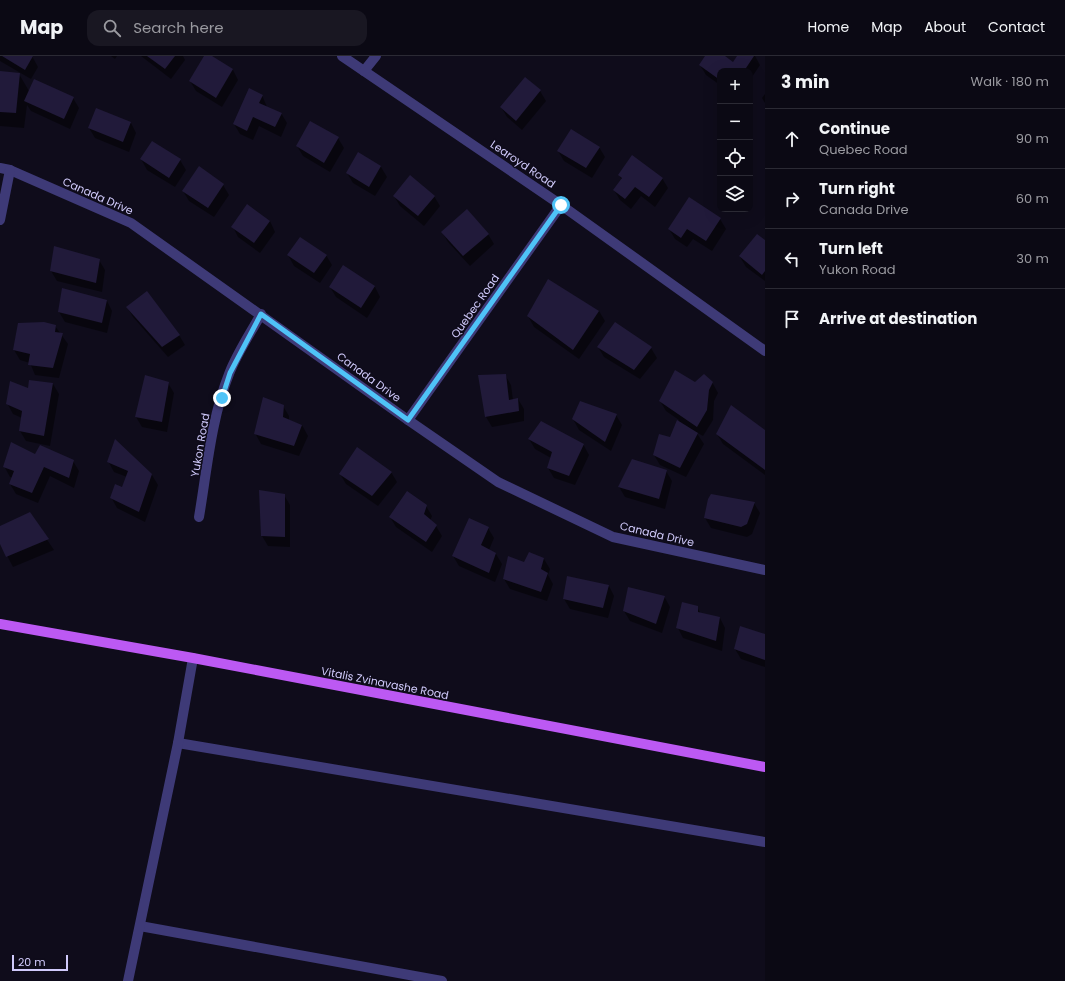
<!DOCTYPE html>
<meta charset="utf-8">
<style>
:root{--surface:#0b0914;--page:#191722;--text:#f1f3f6;--muted:#9a9aa0;--line:#2b2a34}
body{margin:0;font-family:Poppins,sans-serif;background:var(--page);color:var(--text)}
.controls{position:absolute;right:12px;top:12px;display:grid;overflow:hidden;border-radius:8px;box-shadow:0 4px 16px #0002}
.controls button{width:36px;height:36px;display:grid;place-items:center;padding:0;border:0;border-bottom:1px solid var(--line);background:var(--surface);color:var(--text);font:20px sans-serif}
.scale{position:absolute;left:12px;bottom:10px;width:56px;box-sizing:border-box;padding-left:4px;border:2px solid #d0cafb;border-top:0;font-size:11px;line-height:14px;white-space:nowrap;color:#d0cafb;-webkit-text-stroke:3px #0f0c1b;paint-order:stroke}
.stop{position:absolute;width:12px;height:12px;margin:-9px;border:3px solid #4fc3f7;border-radius:50%;background:#fff}
.stop.end{background:#4fc3f7;border-color:#fff;box-shadow:0 1px 4px #0008}
.list{margin:0;padding:0;list-style:none}
h2{display:flex;justify-content:space-between;align-items:center;height:52px;margin:0;padding:0 16px;font-size:17px}
h2 small{font-size:13px;font-weight:400;color:var(--muted)}
.list li{display:grid;grid-template-columns:26px 1fr auto;gap:12px;align-items:center;box-sizing:border-box;height:60px;padding:0 16px;border-top:1px solid var(--line)}
.list b{display:block;font-size:15px;white-space:nowrap}
.list p{margin:0;font-size:13px;white-space:nowrap;color:var(--muted)}
.list em{font-size:13px;font-style:normal;color:var(--muted)}
.icon{flex:none;width:22px;height:22px;fill:none;stroke:currentColor;stroke-width:2;stroke-linecap:round;stroke-linejoin:round}
.map{position:relative;flex:none;width:765px;height:925px;overflow:hidden}
header{display:flex;align-items:center;gap:24px;box-sizing:border-box;height:56px;padding:0 20px;background:var(--surface);border-bottom:1px solid var(--line)}
header strong{font-size:19px}
nav{display:flex;gap:22px;margin-inline-start:auto;font-size:14px}
.search{width:280px;height:36px;background:var(--page);display:flex;align-items:center;gap:10px;box-sizing:border-box;padding:0 14px;border-radius:12px;color:var(--muted);font-size:15px}
main{display:flex}
aside{flex:1;background:var(--surface)}
.map>svg:first-child{display:block}
</style>
<header>
<strong>Map</strong>
<div class="search"><svg class="icon" aria-label="search" viewBox="0 0 24 24"><circle cx="10" cy="10" r="6"/><path d="M15 15l6 6"/></svg>Search here</div>
<nav><a>Home</a><a>Map</a><a>About</a><a>Contact</a></nav>
</header>
<main>
<div class="map">
<svg width="765" height="925" viewBox="0 0 765 925">
<rect width="100%" height="100%" fill="#0f0c1b"/>
<!-- shadow -->
<g fill="#0007">
<polygon points="0,0 32,0 38,11 31,23 0,5"/>
<polygon points="111,0 117,0 115,3"/>
<polygon points="141,0 183,0 185,4 171,23"/>
<polygon points="205,0 210,0 233,14 238,24 222,51 196,35 190,25"/>
<polygon points="706,0 723,0 733,7 738,0 755,0 760,9 750,24 750,15 720,15 720,29 706,19 700,9"/>
<polygon points="0,16 19,18 29,35 73,42 79,52 70,73 31,55 27,49 24,72 0,70"/>
<polygon points="540,35 546,45 522,74 507,61 501,51"/>
<polygon points="765,38 765,47 762,42"/>
<polygon points="262,39 267,51 281,57 287,67 281,81 259,70 253,84 240,78 234,68"/>
<polygon points="96,54 131,67 136,77 129,96 95,82 89,72"/>
<polygon points="338,82 344,92 330,116 303,100 297,90"/>
<polygon points="599,91 605,101 592,122 564,105 558,95"/>
<polygon points="358,98 381,111 387,121 375,140 353,127 347,117"/>
<polygon points="141,103 180,104 186,114 175,131 147,114"/>
<polygon points="619,119 662,122 668,132 655,151 641,140 631,153 620,144 614,134 622,124"/>
<polygon points="223,129 229,139 214,161 189,145 183,135"/>
<polygon points="394,140 434,140 440,150 424,170 400,150"/>
<polygon points="720,163 726,173 712,195 693,183 687,191 675,183 669,173"/>
<polygon points="270,165 275,176 260,197 238,181 233,171"/>
<polygon points="442,176 488,178 494,188 470,210 448,186"/>
<polygon points="765,185 765,225 746,211 740,201"/>
<polygon points="288,199 326,199 332,209 320,227 294,210"/>
<polygon points="99,204 105,214 102,236 57,225 51,215"/>
<polygon points="343,211 375,231 380,241 367,262 336,241 330,231"/>
<polygon points="107,245 112,255 107,277 65,266 59,256"/>
<polygon points="127,251 179,279 185,289 168,301 133,261"/>
<polygon points="599,255 605,265 579,303 534,271 528,260"/>
<polygon points="55,270 68,288 59,322 35,319 30,307 20,304 14,294"/>
<polygon points="598,291 651,292 657,302 640,323 604,301"/>
<polygon points="505,319 511,329 513,344 518,343 524,353 524,365 492,371 486,361"/>
<polygon points="30,325 53,328 59,338 50,390 26,385 20,375 22,362 13,358 7,347 28,333"/>
<polygon points="712,326 718,337 714,345 713,364 703,380 696,376 704,388 686,421 660,409 654,399 670,383 679,364 666,355 660,345 695,327"/>
<polygon points="168,327 174,337 167,376 142,371 136,361"/>
<polygon points="283,350 289,360 289,364 302,369 308,380 299,400 261,388 255,377"/>
<polygon points="616,359 622,369 611,395 579,374 573,363"/>
<polygon points="765,375 765,419 723,388 717,378"/>
<polygon points="529,383 583,388 589,399 575,429 554,422 548,412 551,402 535,393"/>
<polygon points="35,399 73,405 79,415 74,432 50,420 38,447 16,438 10,428 13,422 10,421 4,410"/>
<polygon points="108,405 152,419 158,429 145,466 117,452 111,441 123,433 127,421 114,416"/>
<polygon points="666,415 672,425 665,453 625,441 619,431"/>
<polygon points="391,416 397,426 378,450 346,428 340,418"/>
<polygon points="284,439 290,449 290,491 268,490 262,480"/>
<polygon points="754,447 760,457 752,478 747,481 711,472 705,462"/>
<polygon points="426,450 432,460 430,465 436,470 442,480 432,496 396,471 390,461"/>
<polygon points="29,457 54,494 13,511 0,486 0,471"/>
<polygon points="488,472 494,482 489,494 496,498 502,508 495,526 459,510 453,500"/>
<polygon points="544,503 550,513 548,519 553,528 547,545 510,533 504,523 524,507"/>
<polygon points="609,530 614,540 608,562 570,553 564,543"/>
<polygon points="664,540 670,551 662,577 630,565 624,555"/>
<polygon points="697,551 701,558 720,562 725,572 722,595 683,582 678,572"/>
<polygon points="765,579 765,611 741,603 735,593"/>
</g>
<!-- building -->
<g fill="#211a3a">
<polygon points="2,0 33,0 25,14"/>
<polygon points="147,0 175,0 165,13"/>
<polygon points="204,0 212,0 233,13 216,42 189,25"/>
<polygon points="705,0 725,0 733,6 737,0 754,0 744,15 720,15 720,24 699,9"/>
<polygon points="0,15 20,17 16,57 0,56"/>
<polygon points="525,21 541,34 516,65 500,51"/>
<polygon points="34,23 74,41 64,63 24,45"/>
<polygon points="249,32 263,39 259,47 282,57 275,71 253,61 247,75 233,68"/>
<polygon points="96,52 131,66 123,86 88,72"/>
<polygon points="310,65 339,81 324,107 296,90"/>
<polygon points="571,73 600,91 586,112 557,95"/>
<polygon points="152,85 181,103 169,122 140,103"/>
<polygon points="358,96 381,110 369,131 346,117"/>
<polygon points="632,99 663,122 649,141 635,131 625,143 613,134 622,122 618,119"/>
<polygon points="199,110 224,128 208,152 182,135"/>
<polygon points="410,119 435,140 418,160 393,140"/>
<polygon points="689,141 721,162 706,185 687,173 681,182 668,173"/>
<polygon points="247,148 270,165 254,187 231,171"/>
<polygon points="467,153 489,178 463,200 441,176"/>
<polygon points="757,178 765,184 765,215 762,219 739,200"/>
<polygon points="300,181 327,199 314,217 287,199"/>
<polygon points="54,190 100,203 96,227 50,215"/>
<polygon points="343,209 375,230 361,252 329,231"/>
<polygon points="548,223 599,255 573,294 527,260"/>
<polygon points="62,232 107,244 102,267 58,256"/>
<polygon points="147,235 180,279 162,291 126,251"/>
<polygon points="44,266 56,269 55,276 63,277 53,312 28,309 30,298 13,294 18,267"/>
<polygon points="615,266 652,291 634,314 597,291"/>
<polygon points="675,314 695,326 704,318 713,326 709,334 707,354 697,371 659,345"/>
<polygon points="506,318 509,344 518,342 519,355 485,361 478,319"/>
<polygon points="145,319 169,326 162,366 135,361"/>
<polygon points="29,324 53,327 44,380 19,375 22,355 6,348 10,325 28,332"/>
<polygon points="263,341 284,349 283,361 302,369 294,390 254,378"/>
<polygon points="580,345 617,358 605,386 572,363"/>
<polygon points="731,349 765,374 765,414 716,378"/>
<polygon points="677,364 698,377 680,412 653,399 659,378 670,381"/>
<polygon points="541,365 584,388 569,420 547,412 552,396 528,383"/>
<polygon points="115,383 152,418 139,456 110,442 115,428 122,431 128,415 107,406"/>
<polygon points="11,386 35,398 40,389 74,404 69,422 44,411 32,437 9,428 14,415 3,411"/>
<polygon points="357,391 392,416 372,440 339,418"/>
<polygon points="632,403 667,414 659,443 618,431"/>
<polygon points="259,434 285,438 285,481 261,480"/>
<polygon points="407,435 427,449 424,458 437,469 426,486 389,461"/>
<polygon points="711,438 755,446 747,468 741,471 704,462 708,443"/>
<polygon points="30,456 49,483 6,501 0,488 0,470"/>
<polygon points="469,462 489,471 481,489 496,497 489,517 452,500"/>
<polygon points="529,496 544,502 541,513 548,517 541,536 503,523 508,500 524,506"/>
<polygon points="567,520 609,529 603,552 563,543"/>
<polygon points="628,531 665,540 656,568 623,555"/>
<polygon points="682,546 698,550 698,556 720,561 716,585 676,572"/>
<polygon points="740,570 765,578 765,604 734,593"/>
</g>
<g fill="none" stroke-linecap="round" stroke-linejoin="round">
<!-- minor -->
<g stroke="#3e3a77" stroke-width="10">
<polyline points="342,0 561,149 765,295"/>
<polyline points="364,15 376,0"/>
<polyline points="0,112 10,114 131,167 408,364 498,426 613,481 765,514"/>
<polyline points="0,164 10,114"/>
<polyline points="408,364 561,149"/>
<path d="M199 461C207 414 211 363 229 318 237 297 250 278 261 258"/>
<polyline points="178,687 765,786"/>
<polyline points="140,870 442,925"/>
<polyline points="128,925 178,687 193,602"/>
</g>
<!-- major -->
<polyline stroke="#bc59f3" stroke-width="10" points="0,568 193,602 765,711"/>
</g>
<g fill="none" stroke-linecap="round" stroke-linejoin="round">
<!-- route -->
<polyline stroke="#4fc3f7" stroke-width="5" points="222,342 230,317 261,258 408,364 561,149"/>
</g>
<g text-anchor="middle" stroke-width="3" stroke-linejoin="round" paint-order="stroke">
<!-- street labels -->
<g font-size="11" fill="#d0cafb" stroke="#0f0c1b">
<text transform="translate(523 108) rotate(34)" y="4">Learoyd Road</text>
<text transform="translate(98 140) rotate(24)" y="4">Canada Drive</text>
<text transform="translate(475 250) rotate(-55)" y="4">Quebec Road</text>
<text transform="translate(369 321) rotate(36)" y="4">Canada Drive</text>
<text transform="translate(200 389) rotate(-80)" y="4">Yukon Road</text>
<text transform="translate(657 478) rotate(13)" y="4">Canada Drive</text>
<text transform="translate(385 627) rotate(11)" y="4">Vitalis Zvinavashe Road</text>
</g>
</g>
</svg>
<div class="controls">
<button>+</button>
<button>−</button>
<button><svg class="icon" aria-label="locate" viewBox="0 0 24 24"><circle cx="12" cy="12" r="6"/><path d="M12 2v4M12 18v4M2 12h4M18 12h4"/></svg></button>
<button><svg class="icon" aria-label="layers" viewBox="0 0 24 24"><path d="M12 4l9 5-9 5-9-5zM3 14l9 5 9-5"/></svg></button>
</div>
<div class="scale">20 m</div>
<div class="stop" style="left:561px;top:149px"></div>
<div class="stop end" style="left:222px;top:342px"></div>
</div>
<aside>
<h2>3 min<small>Walk · 180 m</small></h2>
<ul class="list">
<li><svg class="icon" aria-label="ahead" viewBox="0 0 24 24"><path d="M12 20V5M6 11l6-6 6 6"/></svg><div><b>Continue</b><p>Quebec Road</p></div><em>90 m</em></li>
<li><svg class="icon" aria-label="right" viewBox="0 0 24 24"><path d="M7 20v-9h11M14 6l5 5-5 5"/></svg><div><b>Turn right</b><p>Canada Drive</p></div><em>60 m</em></li>
<li><svg class="icon" aria-label="left" viewBox="0 0 24 24"><path d="M17 20v-9H6M10 6l-5 5 5 5"/></svg><div><b>Turn left</b><p>Yukon Road</p></div><em>30 m</em></li>
<li><svg class="icon" aria-label="arrive" viewBox="0 0 24 24"><path d="M6 21V4h12l-3 4 3 4H6"/></svg><div><b>Arrive at destination</b></div></li>
</ul>
</aside>
</main>
